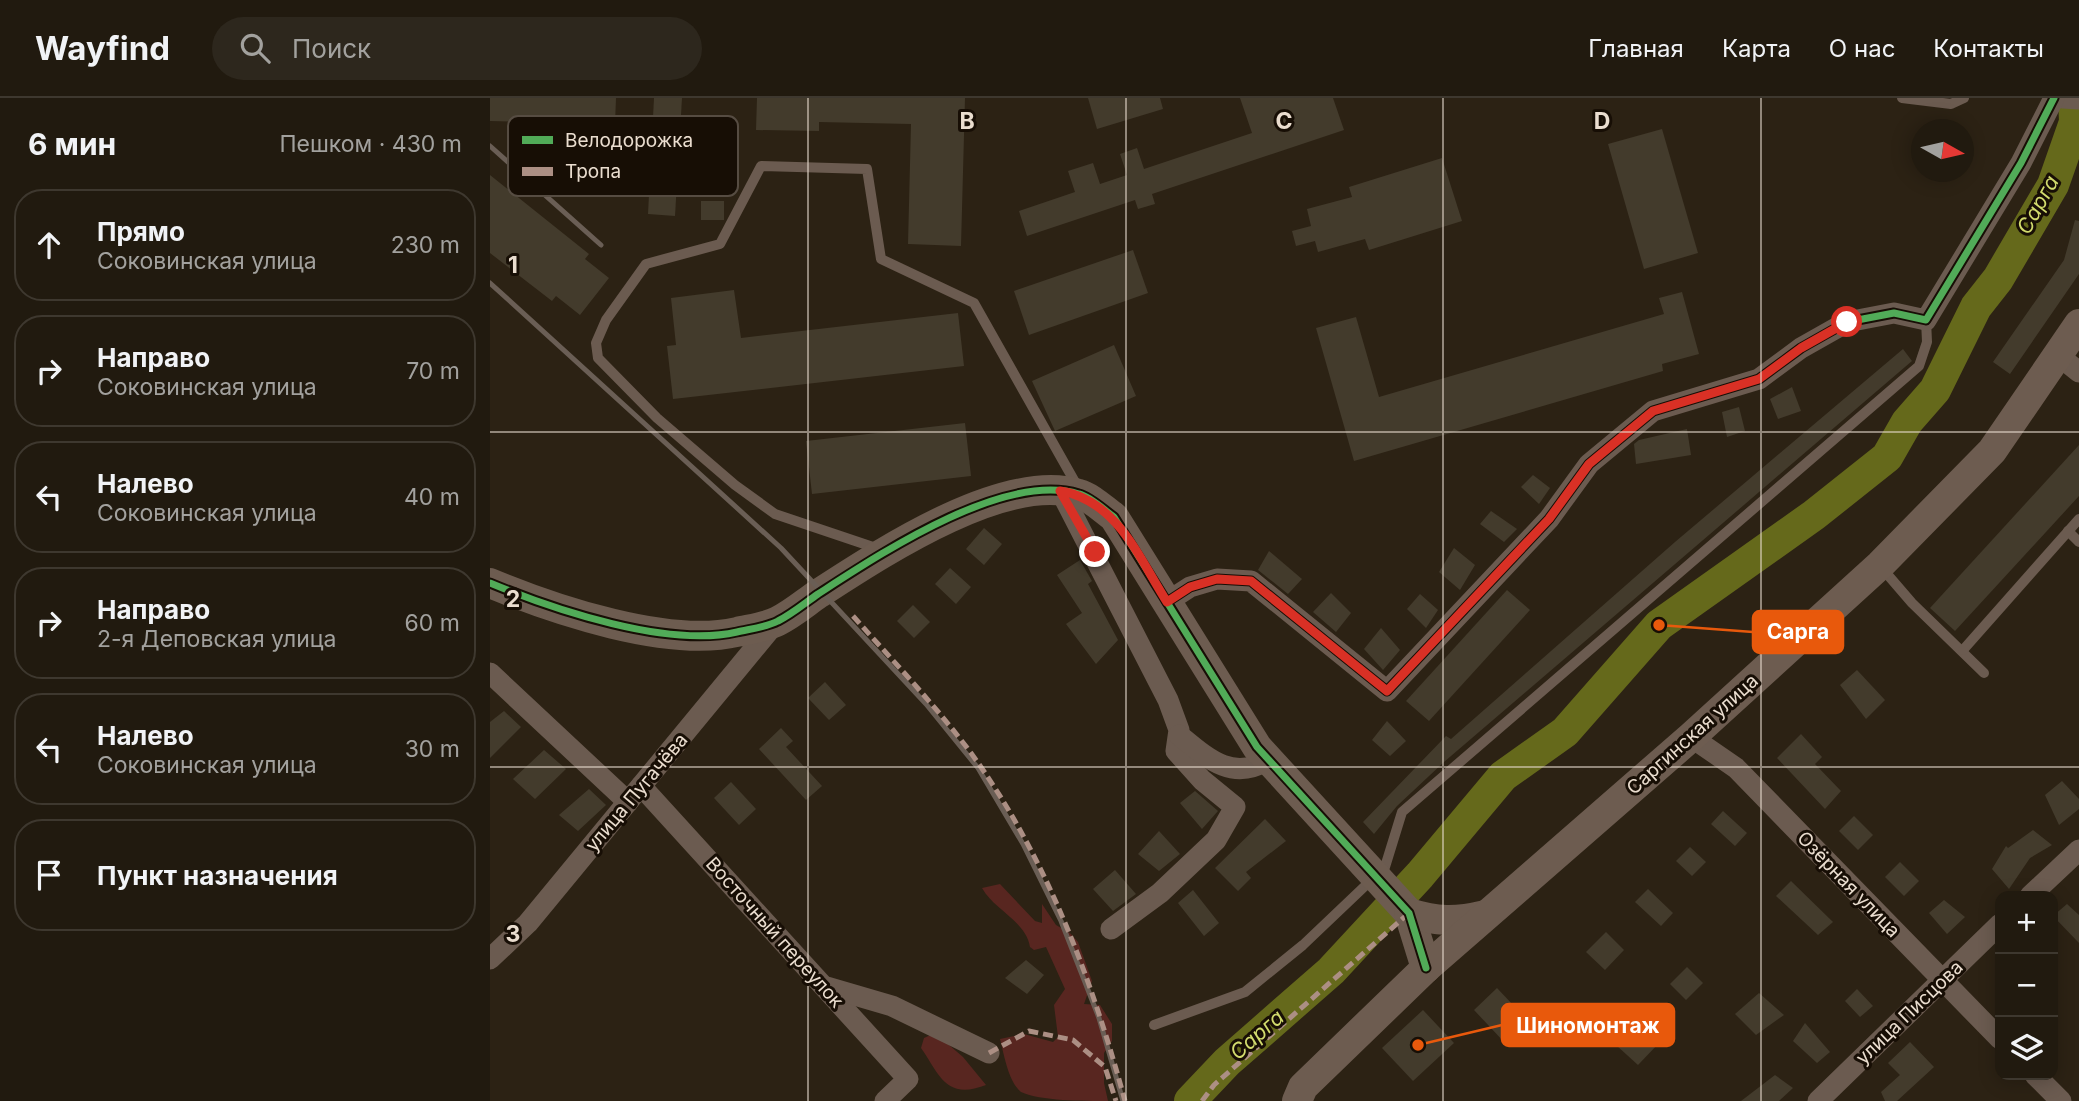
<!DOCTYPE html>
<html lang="ru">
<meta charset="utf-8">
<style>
:root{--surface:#211a0f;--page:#2d271d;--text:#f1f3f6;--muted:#a2a19e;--line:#3e382f}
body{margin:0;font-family:Inter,sans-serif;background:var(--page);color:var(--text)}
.controls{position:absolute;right:21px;bottom:21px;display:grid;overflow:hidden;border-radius:14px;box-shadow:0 4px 18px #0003}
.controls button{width:63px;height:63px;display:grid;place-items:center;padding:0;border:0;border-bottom:2px solid var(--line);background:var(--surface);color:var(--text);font:35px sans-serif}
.compass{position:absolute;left:1421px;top:21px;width:63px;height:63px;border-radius:50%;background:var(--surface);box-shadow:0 4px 18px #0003;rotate:98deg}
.stop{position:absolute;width:21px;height:21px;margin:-16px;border:5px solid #d93025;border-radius:50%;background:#fff}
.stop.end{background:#d93025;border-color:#fff;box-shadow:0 2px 7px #0008}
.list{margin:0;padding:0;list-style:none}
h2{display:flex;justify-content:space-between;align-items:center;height:91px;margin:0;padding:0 28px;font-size:30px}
h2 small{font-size:23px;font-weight:400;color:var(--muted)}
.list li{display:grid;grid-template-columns:46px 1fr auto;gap:21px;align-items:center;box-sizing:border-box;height:112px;margin:0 14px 14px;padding:0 14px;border:2px solid var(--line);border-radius:28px}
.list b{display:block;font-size:26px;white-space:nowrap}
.list p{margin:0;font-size:23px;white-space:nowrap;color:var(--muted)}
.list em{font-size:23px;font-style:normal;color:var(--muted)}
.icon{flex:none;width:38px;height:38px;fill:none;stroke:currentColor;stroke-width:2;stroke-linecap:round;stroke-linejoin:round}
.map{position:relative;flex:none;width:1589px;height:1003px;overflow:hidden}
header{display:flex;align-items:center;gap:42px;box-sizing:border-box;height:98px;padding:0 35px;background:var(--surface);border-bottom:2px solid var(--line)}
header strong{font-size:33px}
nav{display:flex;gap:38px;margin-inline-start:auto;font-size:24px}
.search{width:490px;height:63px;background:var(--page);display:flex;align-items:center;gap:18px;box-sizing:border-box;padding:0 24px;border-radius:38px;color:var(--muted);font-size:26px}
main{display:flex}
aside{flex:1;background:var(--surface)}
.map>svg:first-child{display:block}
</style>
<header>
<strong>Wayfind</strong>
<div class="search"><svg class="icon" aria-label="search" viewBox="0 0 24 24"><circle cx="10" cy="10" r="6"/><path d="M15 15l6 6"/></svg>Поиск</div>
<nav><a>Главная</a><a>Карта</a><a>О нас</a><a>Контакты</a></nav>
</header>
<main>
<aside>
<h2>6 мин<small>Пешком · 430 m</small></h2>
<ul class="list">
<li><svg class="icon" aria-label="ahead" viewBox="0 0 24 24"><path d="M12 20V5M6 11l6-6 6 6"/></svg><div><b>Прямо</b><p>Соковинская улица</p></div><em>230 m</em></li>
<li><svg class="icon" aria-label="right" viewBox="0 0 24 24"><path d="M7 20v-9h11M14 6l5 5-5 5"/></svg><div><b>Направо</b><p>Соковинская улица</p></div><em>70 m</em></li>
<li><svg class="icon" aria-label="left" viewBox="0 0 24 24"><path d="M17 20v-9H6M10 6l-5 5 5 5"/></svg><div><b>Налево</b><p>Соковинская улица</p></div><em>40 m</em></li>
<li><svg class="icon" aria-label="right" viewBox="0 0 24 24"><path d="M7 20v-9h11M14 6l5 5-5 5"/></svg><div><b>Направо</b><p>2-я Деповская улица</p></div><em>60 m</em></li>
<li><svg class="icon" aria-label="left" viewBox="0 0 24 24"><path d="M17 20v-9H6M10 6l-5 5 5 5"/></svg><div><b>Налево</b><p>Соковинская улица</p></div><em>30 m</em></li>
<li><svg class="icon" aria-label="arrive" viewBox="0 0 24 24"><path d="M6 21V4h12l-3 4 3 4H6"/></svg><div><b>Пункт назначения</b></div></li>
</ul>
</aside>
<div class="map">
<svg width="1589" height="1003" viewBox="0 0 1589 1003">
<rect width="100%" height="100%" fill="#2c2214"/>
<!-- green -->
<g fill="#582620">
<path d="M510 786 545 823 552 825V806L566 827 580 835 588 844 602 883 594 906 610 907 622 926V943L614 955V985L618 1003C594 1003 550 1003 531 994 518 983 514 956 510 941L534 936 563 944 568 939 564 907 575 891 556 849 544 852 540 849C536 823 504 812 492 790Z"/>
<path d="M445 935 473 959 496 987C455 1003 449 975 431 950L434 940Z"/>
</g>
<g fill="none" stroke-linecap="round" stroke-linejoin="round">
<!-- river -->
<polyline stroke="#65691b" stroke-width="32" points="700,1003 737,964 841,873 930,777 1013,678 1075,634 1169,527 1324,417 1397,359 1417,324 1445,292 1486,209 1508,181 1563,87 1585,24 1584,0"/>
</g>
<!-- building -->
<g fill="#433b2c">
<polygon points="0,0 126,0 125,26 0,23"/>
<polygon points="164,0 192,0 185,118 158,116"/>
<polygon points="267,0 475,0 471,148 418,146 421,26 329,24 329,33 266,32"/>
<polygon points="598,0 670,0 673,11 607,31"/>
<polygon points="750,0 843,0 854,32 662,96 665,106 648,111 645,102 537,138 529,113 585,94 578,73 603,65 610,86 637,77 630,56 647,50 654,71 762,35"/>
<polygon points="1172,31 1208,155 1154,171 1118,46"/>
<polygon points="952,60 972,123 879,152 875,141 828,154 825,143 806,148 802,133 821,128 817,111 862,99 859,89"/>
<polygon points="0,77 99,156 95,161 119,180 90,217 66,198 62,203 0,155"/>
<rect x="211" y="103" width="23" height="19"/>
<polygon points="1585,122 1589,123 1589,176 1520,276 1503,264 1574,162"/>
<polygon points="643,152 658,195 539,237 524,193"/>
<polygon points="244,192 251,240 468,215 474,268 183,301 177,248 186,247 181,200"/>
<polygon points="1192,194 1209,256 1172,266 1173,273 864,363 826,230 866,219 889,299 1174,216 1169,200"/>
<polygon points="624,247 646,298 565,333 542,283"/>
<polygon points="1413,251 1422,263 954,664 907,708 884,736 873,724 956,638 961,641 1185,444"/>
<polygon points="1302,289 1311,313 1288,321 1280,301"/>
<polygon points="1249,309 1255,333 1237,339 1232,314"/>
<polygon points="475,325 481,378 322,396 316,343"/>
<polygon points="1197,331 1201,357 1146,366 1144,346 1149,342"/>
<polygon points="1589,347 1589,398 1465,533 1440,510"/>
<polygon points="1043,377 1060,390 1049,406 1031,389"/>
<polygon points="1001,413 1027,431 1014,444 990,426"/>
<polygon points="494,430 512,446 494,467 476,451"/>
<polygon points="964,450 985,467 970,492 949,474"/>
<polygon points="779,453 812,481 798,496 768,472"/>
<polygon points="590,462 602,483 598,486 628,542 606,566 576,526 592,515 567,477"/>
<polygon points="460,470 481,489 466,506 445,486"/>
<polygon points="1017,492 1040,512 939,623 916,603"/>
<polygon points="841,495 861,515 846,534 823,514"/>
<polygon points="930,496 948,512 936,530 917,511"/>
<polygon points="423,507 440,524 424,540 407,523"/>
<polygon points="891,530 910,552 893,572 874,551"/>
<polygon points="1367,572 1395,602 1376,621 1350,587"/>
<polygon points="335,584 356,607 339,622 318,600"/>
<polygon points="14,613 31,629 0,660 0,624"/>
<polygon points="897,623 916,643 900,658 882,642"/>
<polygon points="291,630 303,643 296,649 332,688 316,702 269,651"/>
<polygon points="1311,636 1332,659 1325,666 1351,693 1335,711 1287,660"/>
<polygon points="54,652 76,671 45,701 23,681"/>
<polygon points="1572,683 1589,701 1589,711 1569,727 1555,697"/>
<polygon points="241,684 266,711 249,727 224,700"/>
<polygon points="99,691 116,707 88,733 69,717"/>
<polygon points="705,693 728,713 712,731 690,705"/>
<polygon points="1233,713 1257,735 1245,748 1221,726"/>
<polygon points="1364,718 1383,737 1368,752 1349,733"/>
<polygon points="775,721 796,743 756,774 761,780 748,793 725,770"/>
<polygon points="1543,732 1562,747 1540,760 1519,791 1502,771 1516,748 1518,750"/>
<polygon points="669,733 690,756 669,773 648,756"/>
<polygon points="1200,749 1216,764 1202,778 1186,763"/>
<polygon points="1410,764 1429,783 1414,798 1395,779"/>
<polygon points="625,772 646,796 623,813 603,791"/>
<polygon points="1301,783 1343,824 1328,837 1286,798"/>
<polygon points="1158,791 1183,815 1171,828 1145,804"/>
<polygon points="703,792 729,825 714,838 688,805"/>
<polygon points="1454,802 1475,819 1457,836 1439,815"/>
<polygon points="1577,806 1589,817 1589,845 1563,818"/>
<polygon points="1116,834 1134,852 1115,872 1096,854"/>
<polygon points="536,862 554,877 537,896 515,880"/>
<polygon points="1197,869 1213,885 1196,902 1180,886"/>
<polygon points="1007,890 1039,924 1016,946 984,912"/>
<polygon points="1367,891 1383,908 1370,919 1355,903"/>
<polygon points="1269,895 1294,917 1266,937 1245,916"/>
<polygon points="933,912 964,945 923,983 892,950"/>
<polygon points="1148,924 1169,945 1148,967 1126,947"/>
<polygon points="1315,925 1340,954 1327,965 1303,943"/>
<polygon points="1420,944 1444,969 1407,1003 1395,1003 1391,994 1410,977 1398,965"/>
<polygon points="1285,977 1303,990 1289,1003 1251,1003"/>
</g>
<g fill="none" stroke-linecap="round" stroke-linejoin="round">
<!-- lane -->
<g stroke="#6b5b50" stroke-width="10">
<polyline points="1412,0 1461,6 1474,0"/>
<polyline points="1578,433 1589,444"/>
<polyline points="389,451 285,416 245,387 167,320 108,260 106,245 116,222 156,166 230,146 271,68 377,71 391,161 484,205 590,393"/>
<polyline points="1391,469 1422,505 1494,575"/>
<polyline points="1473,552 1589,421"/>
<polyline points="664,927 755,894 813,847 895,769 912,714 1429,268 1437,244 1436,222"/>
</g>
<!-- street -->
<g stroke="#6b5b50" stroke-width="21">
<polyline points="1573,0 1589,1"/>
<polyline points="1569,258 1589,274"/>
<polyline points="570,392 678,602 689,632 686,653 712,682 745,709 726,742 670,795 621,831"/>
<polyline points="677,504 700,489 727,481 761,483 897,593 1059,421 1099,366 1163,313 1269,281 1311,250 1357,224 1404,215 1436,222 1531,65 1564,0"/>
<polyline points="0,575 138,704"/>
<path d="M689 637C717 660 742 684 778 662"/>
<polyline points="1201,639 1246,670 1510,941"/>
<polyline points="151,688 418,981 395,1003"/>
<polyline points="1540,798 1589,752"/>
<polyline points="0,861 38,825 287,523"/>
<polyline points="337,889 402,908 499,955"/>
<polyline points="1545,977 1571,1003"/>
<polyline points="1328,1003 1510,826"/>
</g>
<!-- secondary -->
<g stroke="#6d5c50" stroke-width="30">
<path d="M0 485C65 512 178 550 247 534 260 531 277 529 288 523 302 516 315 505 328 496 390 456 514 373 589 396 601 399 614 412 624 419L767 649 919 815 936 870"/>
<path d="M919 815C947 824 966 824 995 817"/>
<polyline points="807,1003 813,989 936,870 1201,639 1390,467 1502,353 1589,226"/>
</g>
<!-- rail -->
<g stroke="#6a5e55" stroke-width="5">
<polyline points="0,48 111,147"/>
<polyline points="0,185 291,450 436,606 488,670 533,746 571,823 609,920 633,1003"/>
</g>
<!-- quiet -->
<g stroke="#ac8f84" stroke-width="5" stroke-dasharray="10 5" stroke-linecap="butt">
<path d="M363 518C403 563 445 607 481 655 556 758 602 881 635 1003"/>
<polyline points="499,955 539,933 583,942 615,969 626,1003"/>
<polyline points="712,1003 724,987 919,815"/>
</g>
<!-- cycleway casing -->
<g stroke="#170e05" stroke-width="11">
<g id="cycleway">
<path d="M0 485C65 512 178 550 247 534 260 531 277 529 288 523 302 516 315 505 328 496 390 456 514 373 589 396 601 399 614 412 624 419L767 649 919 815 936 870"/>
<polyline points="677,504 700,489 727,481 761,483 897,593 1059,421 1099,366 1163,313 1269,281 1311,250 1357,224 1404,215 1436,222 1531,65 1564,0"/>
</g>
</g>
<!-- cycleway -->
<use href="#cycleway" stroke="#51ab58" stroke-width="7"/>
</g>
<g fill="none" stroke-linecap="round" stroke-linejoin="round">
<!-- route -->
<path stroke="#d93025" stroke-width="9" d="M605 454 570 393C627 402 649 460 677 504L700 489 727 481 761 483 897 593 1059 421 1099 366 1163 313 1269 281 1311 250 1357 224"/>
</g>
<!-- grid -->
<path fill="none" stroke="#eaddcf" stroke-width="2" stroke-opacity="0.55" d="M318 0V1003M636 0V1003M953 0V1003M1271 0V1003M0 334H1589M0 669H1589"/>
<g text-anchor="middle" stroke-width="6" stroke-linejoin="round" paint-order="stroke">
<!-- street labels -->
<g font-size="19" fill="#eaddcf" stroke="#170e05">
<text transform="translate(1202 636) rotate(-42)" y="7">Саргинская улица</text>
<text transform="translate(146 694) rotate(-50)" y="7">улица Пугачёва</text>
<text transform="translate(1359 786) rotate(46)" y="7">Озёрная улица</text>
<text transform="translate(285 834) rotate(48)" y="7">Восточный переулок</text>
<text transform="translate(1419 914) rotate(-44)" y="7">улица Писцова</text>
</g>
<!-- water labels -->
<g font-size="21" font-style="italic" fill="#d2db6d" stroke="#170e05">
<text transform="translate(1548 107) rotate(-61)" y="7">Сарга</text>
<text transform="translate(767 937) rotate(-41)" y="7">Сарга</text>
</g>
</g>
<!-- legend -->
<rect x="18" y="18" width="230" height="80" rx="10" fill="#170e05" stroke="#564c42" stroke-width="2"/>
<rect x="32" y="38" width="31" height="8" fill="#51ab58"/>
<rect x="32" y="69" width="31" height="9" fill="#ac8f84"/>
<g font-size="19" fill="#eaddcf">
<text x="75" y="49">Велодорожка</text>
<text x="75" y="80">Тропа</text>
</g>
<g font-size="23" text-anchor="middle" font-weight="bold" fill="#eaddcf" stroke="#170e05" stroke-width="6" stroke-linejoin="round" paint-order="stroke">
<text x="477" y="31">B</text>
<text x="794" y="31">C</text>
<text x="1112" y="31">D</text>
<text x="23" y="175">1</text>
<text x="23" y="509">2</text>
<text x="23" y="844">3</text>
</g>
<!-- callouts -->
<path fill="none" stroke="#e8590c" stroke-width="2.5" d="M1169 527L1263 534M928 947L1012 927"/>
<g fill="#e8590c" stroke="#170e05" stroke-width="2.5">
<circle cx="1169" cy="527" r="7"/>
<circle cx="928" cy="947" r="7"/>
</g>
<g fill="#e8590c" stroke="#e8590c" stroke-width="2.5">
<rect x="1263" y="513" width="90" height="42" rx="7"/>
<rect x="1012" y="906" width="172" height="42" rx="7"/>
</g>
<g font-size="21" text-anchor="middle" font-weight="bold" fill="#fff">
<text x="1308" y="541">Сарга</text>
<text x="1098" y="935">Шиномонтаж</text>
</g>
</svg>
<div class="controls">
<button>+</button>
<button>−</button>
<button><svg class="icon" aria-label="layers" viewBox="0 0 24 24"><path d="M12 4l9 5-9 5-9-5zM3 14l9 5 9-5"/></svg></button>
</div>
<svg class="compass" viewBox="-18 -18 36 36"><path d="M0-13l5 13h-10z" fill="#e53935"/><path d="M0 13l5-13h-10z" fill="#a2a19e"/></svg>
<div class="stop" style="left:1357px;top:224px"></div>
<div class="stop end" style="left:605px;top:454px"></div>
</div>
</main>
